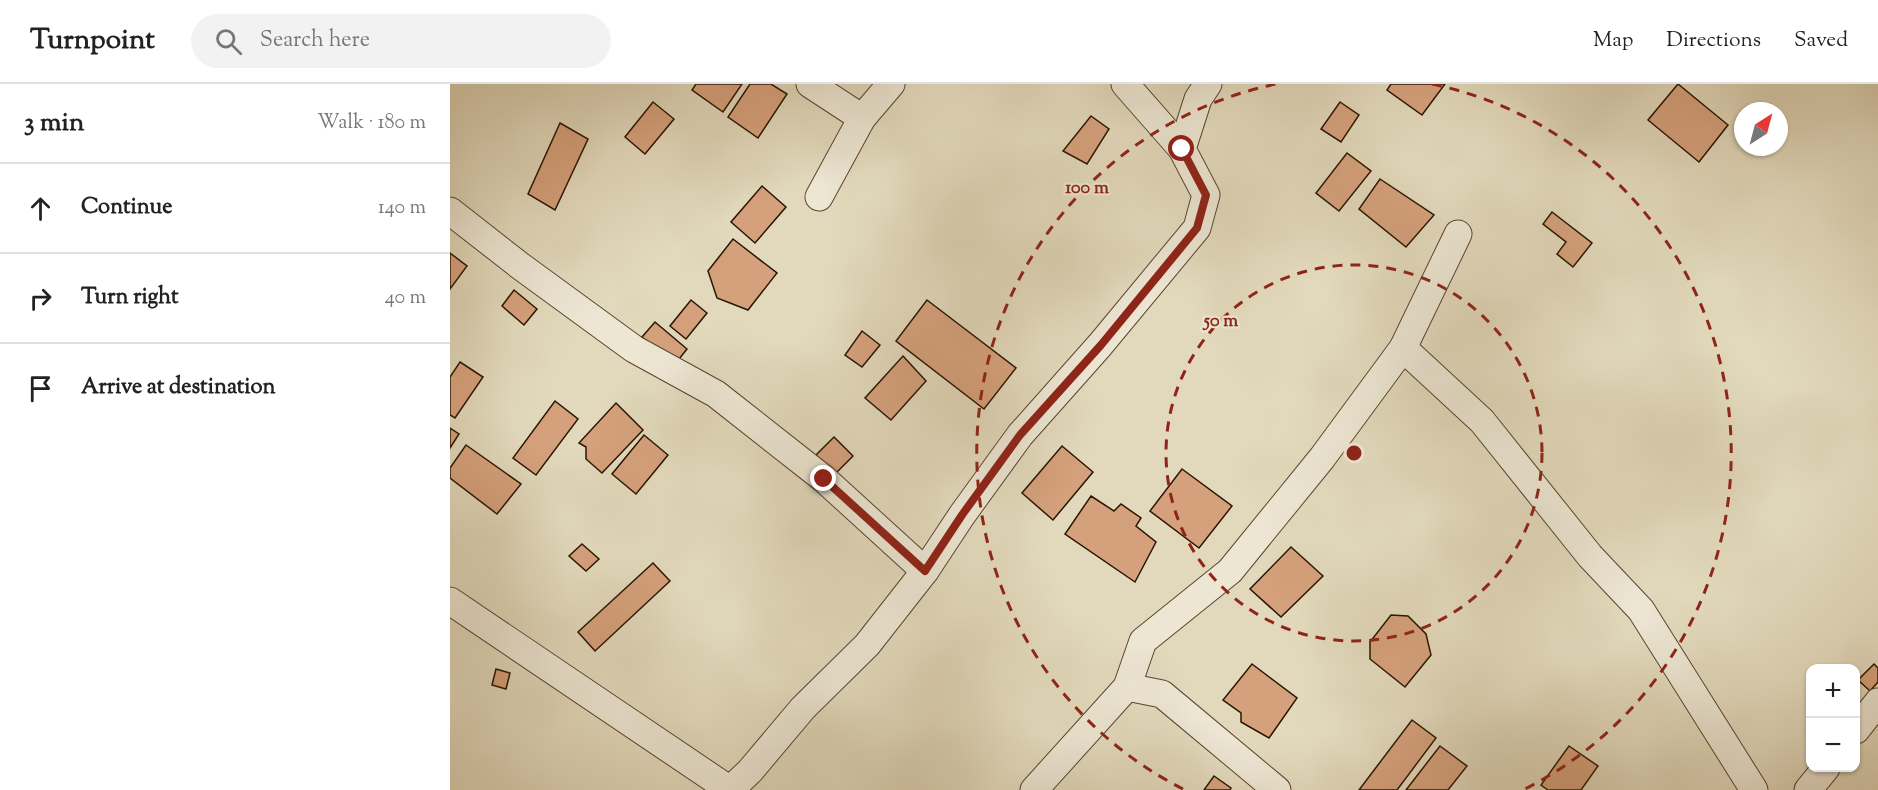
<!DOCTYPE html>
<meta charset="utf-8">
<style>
:root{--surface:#fff;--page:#f2f2f2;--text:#222;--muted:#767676;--line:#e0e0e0}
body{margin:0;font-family:"Sorts Mill Goudy",serif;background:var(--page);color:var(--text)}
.controls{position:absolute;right:18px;bottom:18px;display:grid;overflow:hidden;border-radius:12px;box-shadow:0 2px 4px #0004}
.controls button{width:54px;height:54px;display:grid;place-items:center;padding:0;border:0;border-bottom:2px solid var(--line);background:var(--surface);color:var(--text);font:30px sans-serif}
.compass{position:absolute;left:1284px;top:18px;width:54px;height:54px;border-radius:50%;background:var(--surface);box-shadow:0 2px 4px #0004;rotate:36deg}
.stop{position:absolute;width:18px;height:18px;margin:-14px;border:4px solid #8f2418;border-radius:50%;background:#fff}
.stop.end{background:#8f2418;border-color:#fff;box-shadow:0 2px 6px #0008}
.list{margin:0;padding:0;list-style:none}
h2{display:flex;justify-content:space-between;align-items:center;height:78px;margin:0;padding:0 24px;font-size:26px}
h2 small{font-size:20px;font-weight:400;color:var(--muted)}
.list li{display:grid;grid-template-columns:39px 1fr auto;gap:18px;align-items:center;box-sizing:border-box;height:90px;padding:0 24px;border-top:2px solid var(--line)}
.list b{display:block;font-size:22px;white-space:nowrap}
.list em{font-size:20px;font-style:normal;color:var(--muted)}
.icon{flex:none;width:33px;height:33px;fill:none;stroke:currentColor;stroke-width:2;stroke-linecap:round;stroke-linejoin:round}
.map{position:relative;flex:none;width:1428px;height:706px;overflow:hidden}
header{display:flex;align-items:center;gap:36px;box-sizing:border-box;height:84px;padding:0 30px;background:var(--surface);border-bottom:2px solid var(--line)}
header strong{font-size:28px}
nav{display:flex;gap:33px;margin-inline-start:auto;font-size:21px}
.search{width:420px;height:54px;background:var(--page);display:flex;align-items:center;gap:15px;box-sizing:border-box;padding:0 21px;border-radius:33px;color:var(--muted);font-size:22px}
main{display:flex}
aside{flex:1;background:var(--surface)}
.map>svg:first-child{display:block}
</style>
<header>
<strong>Turnpoint</strong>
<div class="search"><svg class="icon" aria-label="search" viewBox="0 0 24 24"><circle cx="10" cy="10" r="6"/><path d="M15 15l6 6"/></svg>Search here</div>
<nav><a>Map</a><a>Directions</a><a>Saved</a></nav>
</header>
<main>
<aside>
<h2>3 min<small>Walk · 180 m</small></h2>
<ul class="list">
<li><svg class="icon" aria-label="ahead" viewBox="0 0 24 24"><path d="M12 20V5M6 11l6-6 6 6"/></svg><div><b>Continue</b></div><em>140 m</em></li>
<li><svg class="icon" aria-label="right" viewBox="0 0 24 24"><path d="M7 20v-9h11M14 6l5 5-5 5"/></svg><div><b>Turn right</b></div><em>40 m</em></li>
<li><svg class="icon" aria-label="arrive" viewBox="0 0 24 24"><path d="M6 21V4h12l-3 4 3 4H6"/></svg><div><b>Arrive at destination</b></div></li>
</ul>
</aside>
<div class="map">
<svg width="1428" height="706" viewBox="0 0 1428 706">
<rect width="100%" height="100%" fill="#e2d9bc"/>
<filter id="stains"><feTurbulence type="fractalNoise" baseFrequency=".00333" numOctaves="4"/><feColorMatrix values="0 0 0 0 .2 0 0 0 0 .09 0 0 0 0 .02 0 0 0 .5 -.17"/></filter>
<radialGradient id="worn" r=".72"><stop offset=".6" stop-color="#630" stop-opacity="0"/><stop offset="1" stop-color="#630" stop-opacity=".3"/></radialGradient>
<!-- building -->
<g fill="#d5a17c" stroke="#2a1500" stroke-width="1.5">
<polygon points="246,0 292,0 273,28 242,6"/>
<polygon points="300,0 321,0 337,10 308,54 278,33"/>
<polygon points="941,0 995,0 972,31 937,6"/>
<polygon points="1228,0 1278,41 1249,78 1198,36"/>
<polygon points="203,18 224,35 195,70 175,53"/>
<polygon points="890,18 909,31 891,58 871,45"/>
<polygon points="641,32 659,45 637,80 613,67"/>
<polygon points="110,39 138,55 105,126 78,110"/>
<polygon points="897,69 921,87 889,127 866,109"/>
<polygon points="930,95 984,131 956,163 909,125"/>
<polygon points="312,102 336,123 305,159 281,138"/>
<polygon points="1102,128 1142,159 1123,183 1107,170 1116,158 1093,140"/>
<polygon points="283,155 327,189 298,226 267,214 258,187"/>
<polygon points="0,169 17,182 0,205"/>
<polygon points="64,206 87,225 74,241 52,222"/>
<polygon points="241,216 257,229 236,255 220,242"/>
<polygon points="477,216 566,284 534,325 446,257"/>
<polygon points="205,238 237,265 225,280 192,253"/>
<polygon points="412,247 430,261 412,283 395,271"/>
<polygon points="453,272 476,297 441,336 415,314"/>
<polygon points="10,278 33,293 5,334 0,331 0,293"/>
<polygon points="105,317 128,335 86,391 63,374"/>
<polygon points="166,319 193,346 152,389 136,375 136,363 129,359"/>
<polygon points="0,344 9,350 0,364"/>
<polygon points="194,351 218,371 186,410 162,390"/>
<polygon points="384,353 403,372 386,389 366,371"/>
<polygon points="16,361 71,400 47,430 0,394 0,384"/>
<polygon points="612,362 643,388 603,436 572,409"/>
<polygon points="732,385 782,422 749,464 700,427"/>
<polygon points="641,412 664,427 671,420 691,434 686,442 706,458 685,498 615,450"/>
<polygon points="132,460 149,475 136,487 119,472"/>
<polygon points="841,463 873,492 831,533 800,505"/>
<polygon points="203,479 220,497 145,567 128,548"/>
<polygon points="941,531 958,532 976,550 981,571 955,603 920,575 920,558"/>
<polygon points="802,580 847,614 819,654 791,638 791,629 773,616"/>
<polygon points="1424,580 1428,584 1428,598 1420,607 1408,596"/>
<polygon points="46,585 60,589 56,605 42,601"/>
<polygon points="962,636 986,654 947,706 909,706"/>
<polygon points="990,662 1017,682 998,706 956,706"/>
<polygon points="1119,662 1148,682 1131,706 1098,706 1091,701"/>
<polygon points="764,692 781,704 780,706 754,706"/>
</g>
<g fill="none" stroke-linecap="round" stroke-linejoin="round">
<!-- street casing -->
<g stroke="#58462f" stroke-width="29">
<g id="street">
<polyline points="360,0 412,34"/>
<polyline points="675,0 732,65"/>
<polyline points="369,113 412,34 441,0"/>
<polyline points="0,127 69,181 184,265 266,310 374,395 475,487"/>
<polyline points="953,264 1032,337 1140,472 1191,526 1304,706"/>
<polyline points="0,517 280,706"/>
<polyline points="677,603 712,610 827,706"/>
<polyline points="1406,646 1428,618"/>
<polyline points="280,706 300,687 353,624 417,561 475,487 512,431 570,351 650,261 747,144 756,111 732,65 748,15 758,0"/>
<polyline points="584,706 677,603 693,557 780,487 872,374 953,264 1008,150"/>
<polyline points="1358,706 1376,684"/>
</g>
</g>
<!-- street -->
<use href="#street" stroke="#ece6d3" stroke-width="27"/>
</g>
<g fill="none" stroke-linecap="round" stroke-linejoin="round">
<!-- route -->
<polyline stroke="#8f2418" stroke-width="8" points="374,395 475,487 512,431 570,351 651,261 747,144 756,111 732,65"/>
</g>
<!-- distance rings -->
<g fill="none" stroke="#8f2418" stroke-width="3" stroke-dasharray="10 8">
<circle cx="904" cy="369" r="188"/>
<path d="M733 705A377 377 0 0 1 826 0M982 0A377 377 0 0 1 1075 705"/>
</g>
<circle cx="904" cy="369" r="9" fill="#8f2418" stroke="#ece6d3" stroke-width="3"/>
<g font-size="18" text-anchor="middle" font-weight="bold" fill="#8f2418" stroke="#ece6d3" stroke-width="4.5" stroke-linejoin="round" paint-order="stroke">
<text x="637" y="109">100 m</text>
<text x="771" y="242">50 m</text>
</g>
<rect width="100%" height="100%" filter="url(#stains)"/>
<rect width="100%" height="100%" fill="url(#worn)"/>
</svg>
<div class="controls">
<button>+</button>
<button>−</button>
</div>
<svg class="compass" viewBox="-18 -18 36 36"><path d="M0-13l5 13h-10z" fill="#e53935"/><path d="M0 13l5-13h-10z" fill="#767676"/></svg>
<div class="stop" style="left:732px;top:65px"></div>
<div class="stop end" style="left:374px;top:395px"></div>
</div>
</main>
